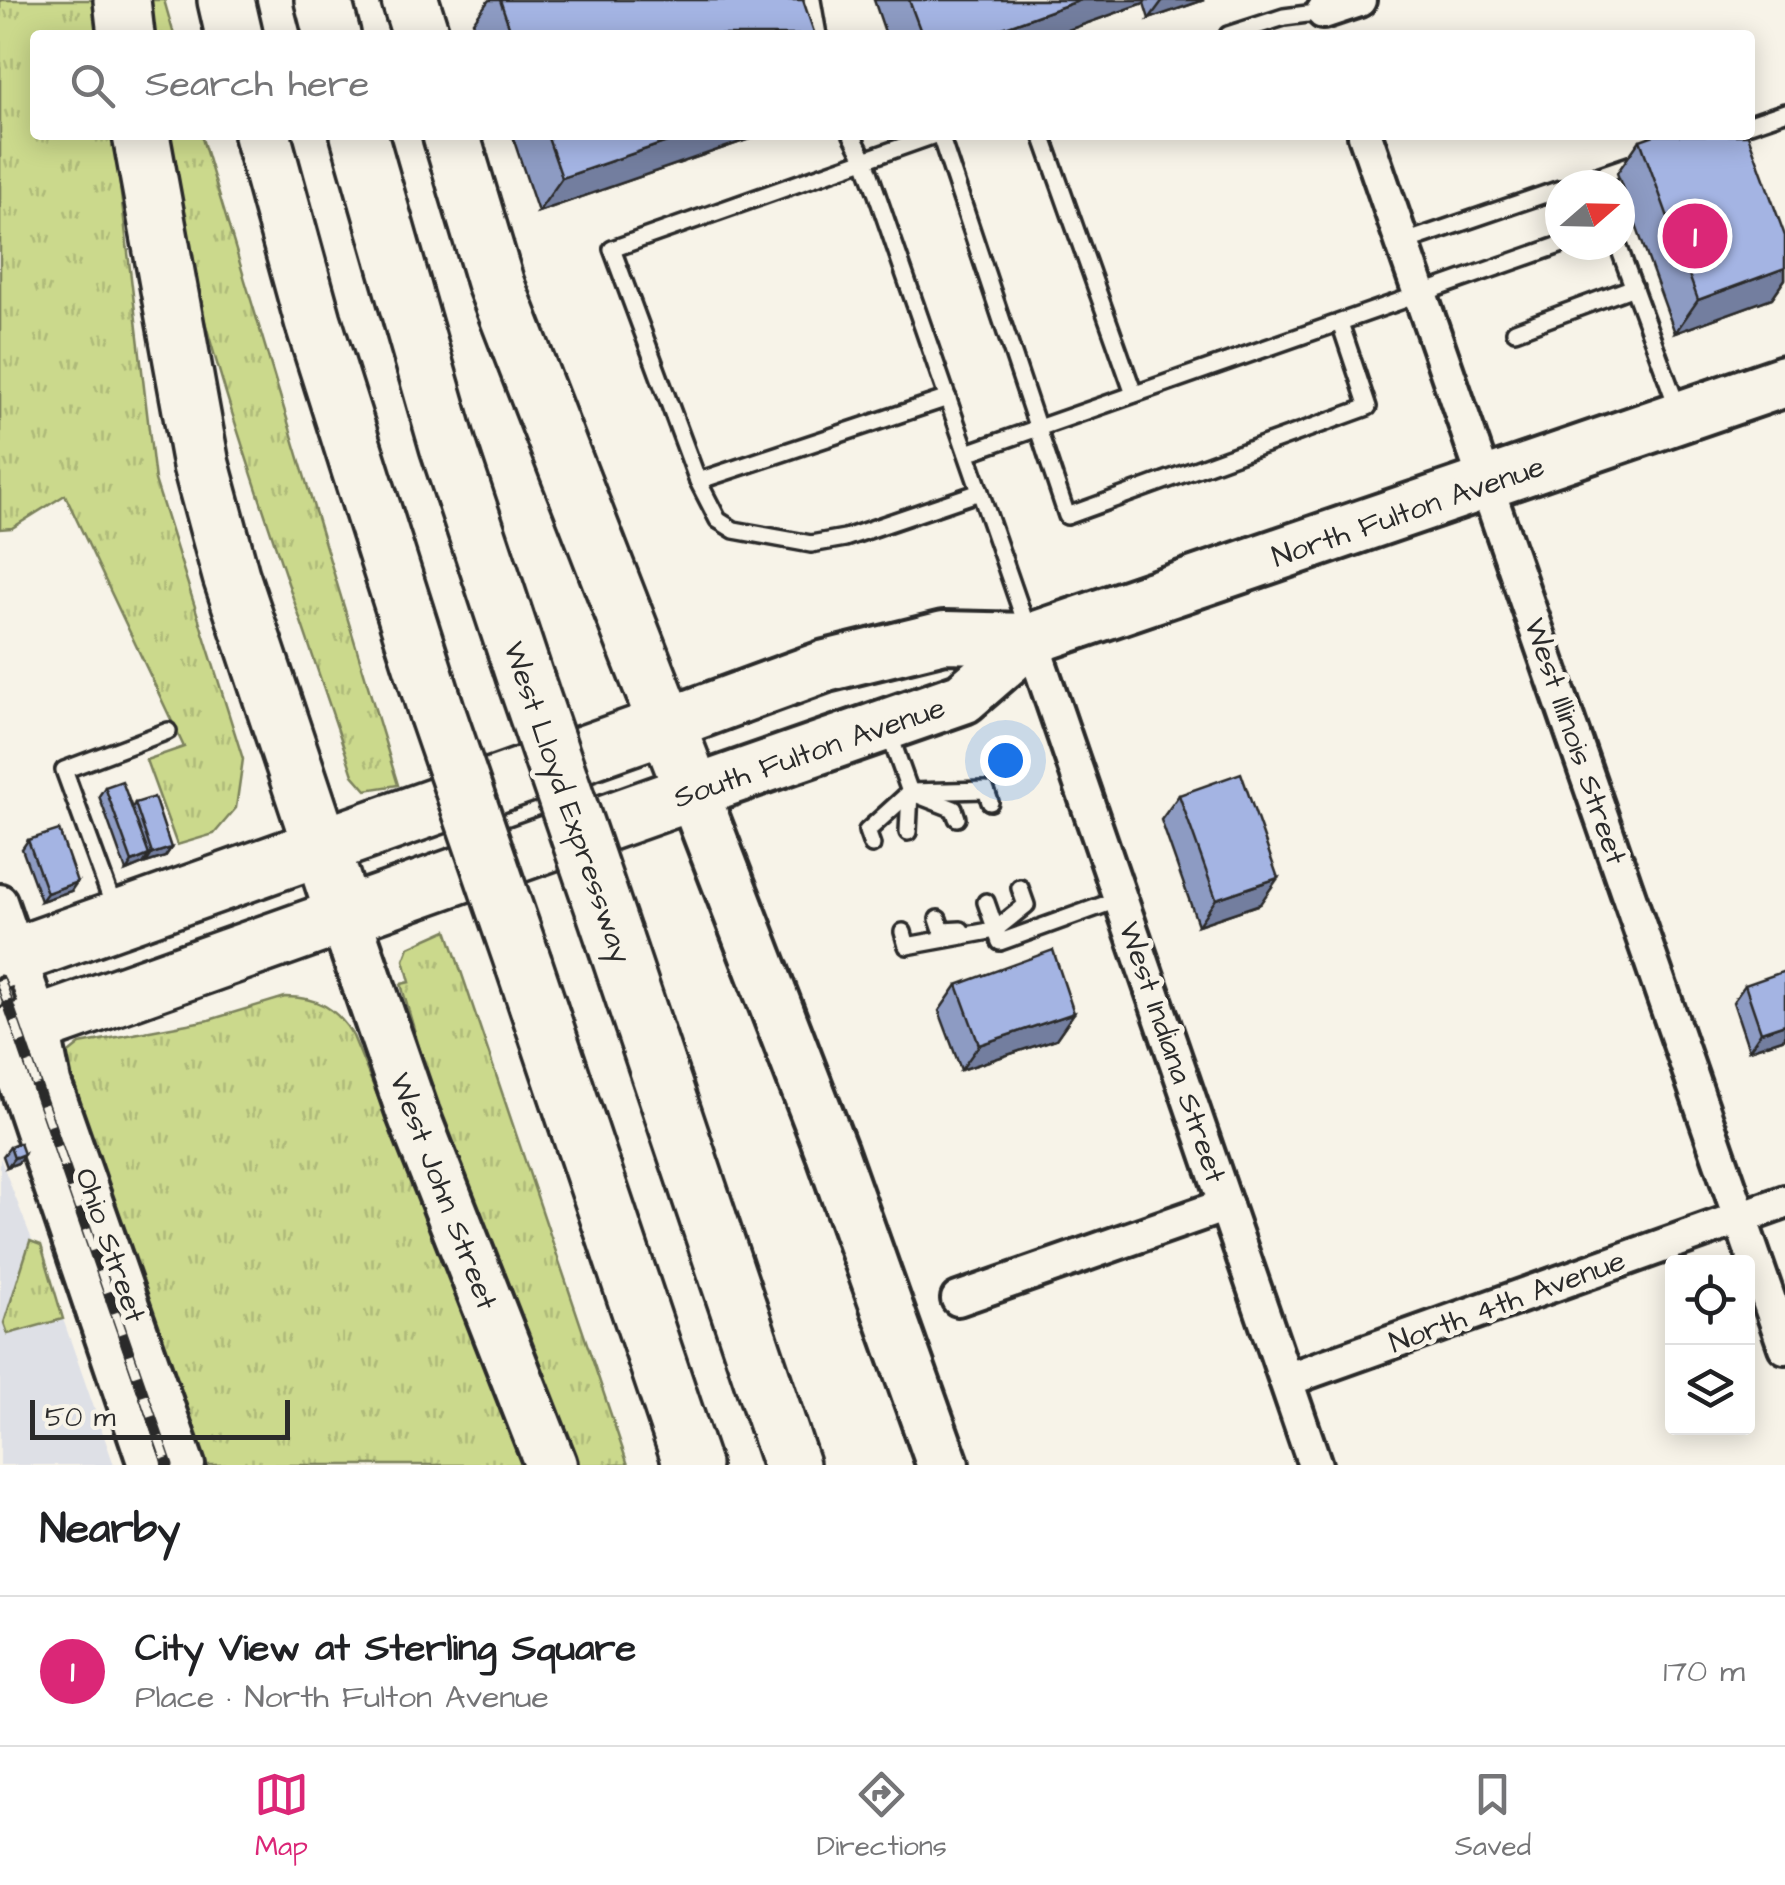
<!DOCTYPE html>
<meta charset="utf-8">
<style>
:root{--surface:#fff;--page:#f2f2f2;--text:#202124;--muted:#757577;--line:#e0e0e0;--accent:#db2777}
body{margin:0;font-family:"Architects Daughter",sans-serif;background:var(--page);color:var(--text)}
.controls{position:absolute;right:30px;bottom:30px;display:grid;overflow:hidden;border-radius:10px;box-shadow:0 5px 25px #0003}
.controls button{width:90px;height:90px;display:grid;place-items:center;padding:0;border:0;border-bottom:2px solid var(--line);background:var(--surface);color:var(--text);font:50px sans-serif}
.compass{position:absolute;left:1545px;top:170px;width:90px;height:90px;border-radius:50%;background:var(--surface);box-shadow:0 5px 25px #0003;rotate:70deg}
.scale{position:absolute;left:30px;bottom:25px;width:260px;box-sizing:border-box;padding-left:10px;border:5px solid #2b2b2b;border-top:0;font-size:28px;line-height:35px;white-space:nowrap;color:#2b2b2b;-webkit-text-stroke:8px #f7f3e8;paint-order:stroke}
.you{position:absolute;left:1005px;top:760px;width:35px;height:35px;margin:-25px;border:8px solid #fff;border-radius:50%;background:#1a73e8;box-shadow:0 0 0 15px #1a73e833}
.badge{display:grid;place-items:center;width:65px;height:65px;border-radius:50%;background:var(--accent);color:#fff;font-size:32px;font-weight:700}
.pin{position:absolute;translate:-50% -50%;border:5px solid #fff;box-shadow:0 2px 10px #0006}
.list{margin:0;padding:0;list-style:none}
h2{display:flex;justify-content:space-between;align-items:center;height:130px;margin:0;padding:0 40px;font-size:42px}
h2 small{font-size:32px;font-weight:400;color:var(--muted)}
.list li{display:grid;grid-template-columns:65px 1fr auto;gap:30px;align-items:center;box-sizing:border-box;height:150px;padding:0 40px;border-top:2px solid var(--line)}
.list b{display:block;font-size:38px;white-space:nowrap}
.list p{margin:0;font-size:32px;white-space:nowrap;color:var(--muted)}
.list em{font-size:32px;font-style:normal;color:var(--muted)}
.icon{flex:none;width:55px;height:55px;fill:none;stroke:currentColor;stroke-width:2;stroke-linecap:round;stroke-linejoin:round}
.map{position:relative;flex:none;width:1785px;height:1465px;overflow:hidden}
.search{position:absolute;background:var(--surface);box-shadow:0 5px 25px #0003;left:30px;right:30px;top:30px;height:110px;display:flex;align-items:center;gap:25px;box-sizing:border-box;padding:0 35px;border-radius:10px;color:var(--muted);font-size:38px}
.sheet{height:280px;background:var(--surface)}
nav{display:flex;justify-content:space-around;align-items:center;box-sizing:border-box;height:140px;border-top:2px solid var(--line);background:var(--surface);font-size:28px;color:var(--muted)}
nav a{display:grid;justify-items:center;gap:5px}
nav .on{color:var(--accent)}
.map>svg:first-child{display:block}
</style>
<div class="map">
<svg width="1785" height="1465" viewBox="0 0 1785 1465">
<defs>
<pattern id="grass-tufts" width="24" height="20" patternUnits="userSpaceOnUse" patternTransform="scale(2.5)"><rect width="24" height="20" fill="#cbd98c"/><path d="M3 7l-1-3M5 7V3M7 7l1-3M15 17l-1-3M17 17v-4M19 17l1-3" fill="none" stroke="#aeba79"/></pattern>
</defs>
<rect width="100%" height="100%" fill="#f7f3e8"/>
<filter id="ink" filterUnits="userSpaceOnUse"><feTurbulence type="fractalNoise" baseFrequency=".01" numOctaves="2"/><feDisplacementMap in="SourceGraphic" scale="20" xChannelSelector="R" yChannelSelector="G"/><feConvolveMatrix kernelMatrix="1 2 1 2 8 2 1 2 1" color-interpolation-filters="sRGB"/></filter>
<g filter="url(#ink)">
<!-- built -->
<polygon fill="#dee0e6" points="0,1158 63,1319 114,1465 0,1465"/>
<!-- grass -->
<g fill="url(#grass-tufts)" stroke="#7b825c" stroke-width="2.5">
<polygon points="0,0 97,0 101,35 35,35 35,135 114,135 155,480 243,759 236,808 214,834 177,845 146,760 184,747 65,495 12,528 0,529"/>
<polygon points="139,0 164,0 174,35 143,35"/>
<path d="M159 135H201L398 785 366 790 353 775C283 564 203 353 159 135Z"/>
<polygon points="447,930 628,1465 579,1465 473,1209 436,1106 401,984 410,982 404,960 409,947"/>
<path d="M285 997C317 997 337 1008 353 1036L529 1465H199L60 1060 80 1044 209 1020Z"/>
<polygon points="30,1241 41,1245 63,1319 8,1334 4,1323"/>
</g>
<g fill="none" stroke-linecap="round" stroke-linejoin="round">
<!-- lane casing -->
<g stroke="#2b2b2b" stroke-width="22">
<g id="lane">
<polyline points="812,0 818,35"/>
<polyline points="1228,35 1284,17 1323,12"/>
<polyline points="1750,124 1785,112"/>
<polyline points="852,135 865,160 1028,630"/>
<polyline points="935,135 612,249 698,481 948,398"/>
<polyline points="940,135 1067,516 1368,407 1340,323"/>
<polyline points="1042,135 1134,394"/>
<polyline points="1571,185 1638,162"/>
<polyline points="1402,243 1560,189"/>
<polyline points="1618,245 1678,409"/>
<polyline points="1515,331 1634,287"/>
<polyline points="967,453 1560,245"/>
<polyline points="698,481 718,520 734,530 811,544 845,538 980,492"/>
<polyline points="889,733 910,792 986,790 990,802"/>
<polyline points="918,795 954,809 957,818"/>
<polyline points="908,832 910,792"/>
<polyline points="872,845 867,831 910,792"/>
<polyline points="986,902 1000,942 1120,899"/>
<polyline points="115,910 64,770 168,731"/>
<polyline points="938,919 942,931 961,930"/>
<polyline points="903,932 907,946 995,930 1026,905 1020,888"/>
</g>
</g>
<!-- street casing -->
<g stroke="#2b2b2b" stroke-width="40">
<g id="street">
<polyline points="1323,12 1359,0"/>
<polyline points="1365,135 1785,1347"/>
<polyline points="1031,639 1315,1465"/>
<polyline points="0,901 42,1022 54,1082 188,1465"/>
<polyline points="0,1037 145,1465"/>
<polyline points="958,1299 1226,1205"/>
<polyline points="1286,1380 1785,1202"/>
</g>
</g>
<!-- primary casing -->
<g stroke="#2b2b2b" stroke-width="58">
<g id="primary">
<polyline points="665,725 826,666 944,637 1031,639 1785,381"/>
<polyline points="344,915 413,1114 551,1465"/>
<polyline points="943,1465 832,1153 693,792 963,698 1031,639"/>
</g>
</g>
<!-- highway casing -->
<g stroke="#2b2b2b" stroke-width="62">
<g id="highway">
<polyline points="122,0 126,35"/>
<polyline points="226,0 234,35"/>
<polyline points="323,0 332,35"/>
<polyline points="410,0 421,35"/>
<polyline points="141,135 201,465 231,576 344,915"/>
<polyline points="262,135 313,321 437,713"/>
<polyline points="359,135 448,446 526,681"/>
<polyline points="614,938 791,1465"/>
<polyline points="0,961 665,725"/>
<polyline points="524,965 692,1465"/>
<polyline points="0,1038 693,792 496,285 451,135"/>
</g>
</g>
<!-- lane -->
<use href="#lane" stroke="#f7f3e8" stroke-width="15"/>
<!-- street -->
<use href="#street" stroke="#f7f3e8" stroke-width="32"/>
<!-- primary -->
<use href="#primary" stroke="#f7f3e8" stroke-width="50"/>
<!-- highway -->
<use href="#highway" stroke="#f7f3e8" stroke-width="55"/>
<!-- rail casing -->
<g stroke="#2b2b2b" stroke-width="11">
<polyline id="rail" points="0,980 168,1465"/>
</g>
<!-- rail -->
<use href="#rail" stroke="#f7f3e8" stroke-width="8" stroke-dasharray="22" stroke-linecap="butt"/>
<!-- highway-bridge casing -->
<g stroke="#2b2b2b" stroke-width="62" stroke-linecap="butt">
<g id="highway-bridge">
<polyline points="526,681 614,938"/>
<polyline points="437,713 524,965"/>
</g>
</g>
<!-- highway-bridge -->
<use href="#highway-bridge" stroke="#f7f3e8" stroke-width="55"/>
</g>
<!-- wall -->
<g fill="#8d9bc3" stroke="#2b2b2b" stroke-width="2.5">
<polygon points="489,0 500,0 815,35 477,35 473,22"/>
<polygon points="874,0 1204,0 1149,19 1144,3 1054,35 886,35"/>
<polygon points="512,135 761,135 538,212"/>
<polygon points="1640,140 1785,268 1785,279 1772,298 1675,333 1617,173"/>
<polygon points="105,787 132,808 135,803 171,848 165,857 146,863 145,860 143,864 126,871 99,796"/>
<polygon points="1179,795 1260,904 1198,925 1161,820"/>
<polygon points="28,840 71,891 41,901 22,849"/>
<polygon points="957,985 1074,1013 1056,1039 961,1070 939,1011"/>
<polygon points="1745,985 1785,1038 1749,1050 1733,1002"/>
<polygon points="10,1147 24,1154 18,1163 7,1167 3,1156"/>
</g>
<!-- shaded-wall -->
<g fill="#737e9f" stroke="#2b2b2b" stroke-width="2.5">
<polygon points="1081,0 1146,0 1144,3 1054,35 983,35"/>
<polygon points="1163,0 1204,0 1149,19"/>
<polygon points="687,135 761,135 538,212 562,178"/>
<polygon points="1785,268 1785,279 1772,298 1675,333 1698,300"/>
<polygon points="171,848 165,857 146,863 152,854"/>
<polygon points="149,855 143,864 126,871 132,862"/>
<polygon points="1278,878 1260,904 1198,925 1216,899"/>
<polygon points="77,882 71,891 41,901 47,893"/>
<polygon points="1074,1013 1056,1039 961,1070 979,1045"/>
<polygon points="1785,1024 1785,1038 1749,1050 1761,1032"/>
<polygon points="24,1154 18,1163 7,1167 14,1158"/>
</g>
<!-- building -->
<g fill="#a4b4e3" stroke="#2b2b2b" stroke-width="2.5">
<polygon points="500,0 803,0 815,35 512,35"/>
<polygon points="909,0 1081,0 983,35 922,35"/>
<polygon points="547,135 687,135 562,178"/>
<polygon points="1654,135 1748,135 1785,236 1785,268 1698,300 1640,140"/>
<polygon points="1241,773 1278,878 1216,899 1179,795"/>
<polygon points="122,781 149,855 132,862 105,787"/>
<polygon points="154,797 171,848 152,854 135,803"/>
<polygon points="59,830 77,882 47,893 28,840"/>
<polygon points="1053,950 1074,1013 979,1045 957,985"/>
<polygon points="1785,971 1785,1024 1761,1032 1745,985"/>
<polygon points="20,1143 24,1154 14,1158 10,1147"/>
</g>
</g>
<g text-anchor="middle" stroke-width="10" stroke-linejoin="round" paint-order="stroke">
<!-- street labels -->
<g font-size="30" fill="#2b2b2b" stroke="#f7f3e8">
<text transform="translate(1408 511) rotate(-19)" y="10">North Fulton Avenue</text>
<text transform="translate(1576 741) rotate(71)" y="10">West Illinois Street</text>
<text transform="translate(809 752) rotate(-19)" y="10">South Fulton Avenue</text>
<text transform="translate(568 802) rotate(71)" y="10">West Lloyd Expressway</text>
<text transform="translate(1173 1052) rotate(71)" y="10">West Indiana Street</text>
<text transform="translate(444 1191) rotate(69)" y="10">West John Street</text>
<text transform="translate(111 1245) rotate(71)" y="10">Ohio Street</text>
<text transform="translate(1507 1301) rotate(-20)" y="10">North 4th Avenue</text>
</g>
</g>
</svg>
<div class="controls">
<button><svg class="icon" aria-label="locate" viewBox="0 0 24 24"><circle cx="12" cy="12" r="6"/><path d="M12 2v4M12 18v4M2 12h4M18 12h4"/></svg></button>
<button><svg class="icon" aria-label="layers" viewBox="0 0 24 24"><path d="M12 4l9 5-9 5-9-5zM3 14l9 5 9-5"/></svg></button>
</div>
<svg class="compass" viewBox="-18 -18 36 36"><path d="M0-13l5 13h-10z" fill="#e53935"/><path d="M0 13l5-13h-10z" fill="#757577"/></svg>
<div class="scale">50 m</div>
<div class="you"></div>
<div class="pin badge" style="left:1695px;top:236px">1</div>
<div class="search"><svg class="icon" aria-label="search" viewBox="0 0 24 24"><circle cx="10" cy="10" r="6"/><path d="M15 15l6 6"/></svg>Search here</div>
</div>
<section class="sheet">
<h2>Nearby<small></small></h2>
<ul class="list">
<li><span class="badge">1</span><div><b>City View at Sterling Square</b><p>Place · North Fulton Avenue</p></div><em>170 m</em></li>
</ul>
</section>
<nav>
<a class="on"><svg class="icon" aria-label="map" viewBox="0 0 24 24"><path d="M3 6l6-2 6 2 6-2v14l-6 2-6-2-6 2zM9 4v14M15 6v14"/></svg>Map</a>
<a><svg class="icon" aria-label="directions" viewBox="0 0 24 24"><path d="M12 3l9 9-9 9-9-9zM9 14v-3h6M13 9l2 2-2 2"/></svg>Directions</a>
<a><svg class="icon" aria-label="saved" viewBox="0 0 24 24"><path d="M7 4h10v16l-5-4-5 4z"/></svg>Saved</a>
</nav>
